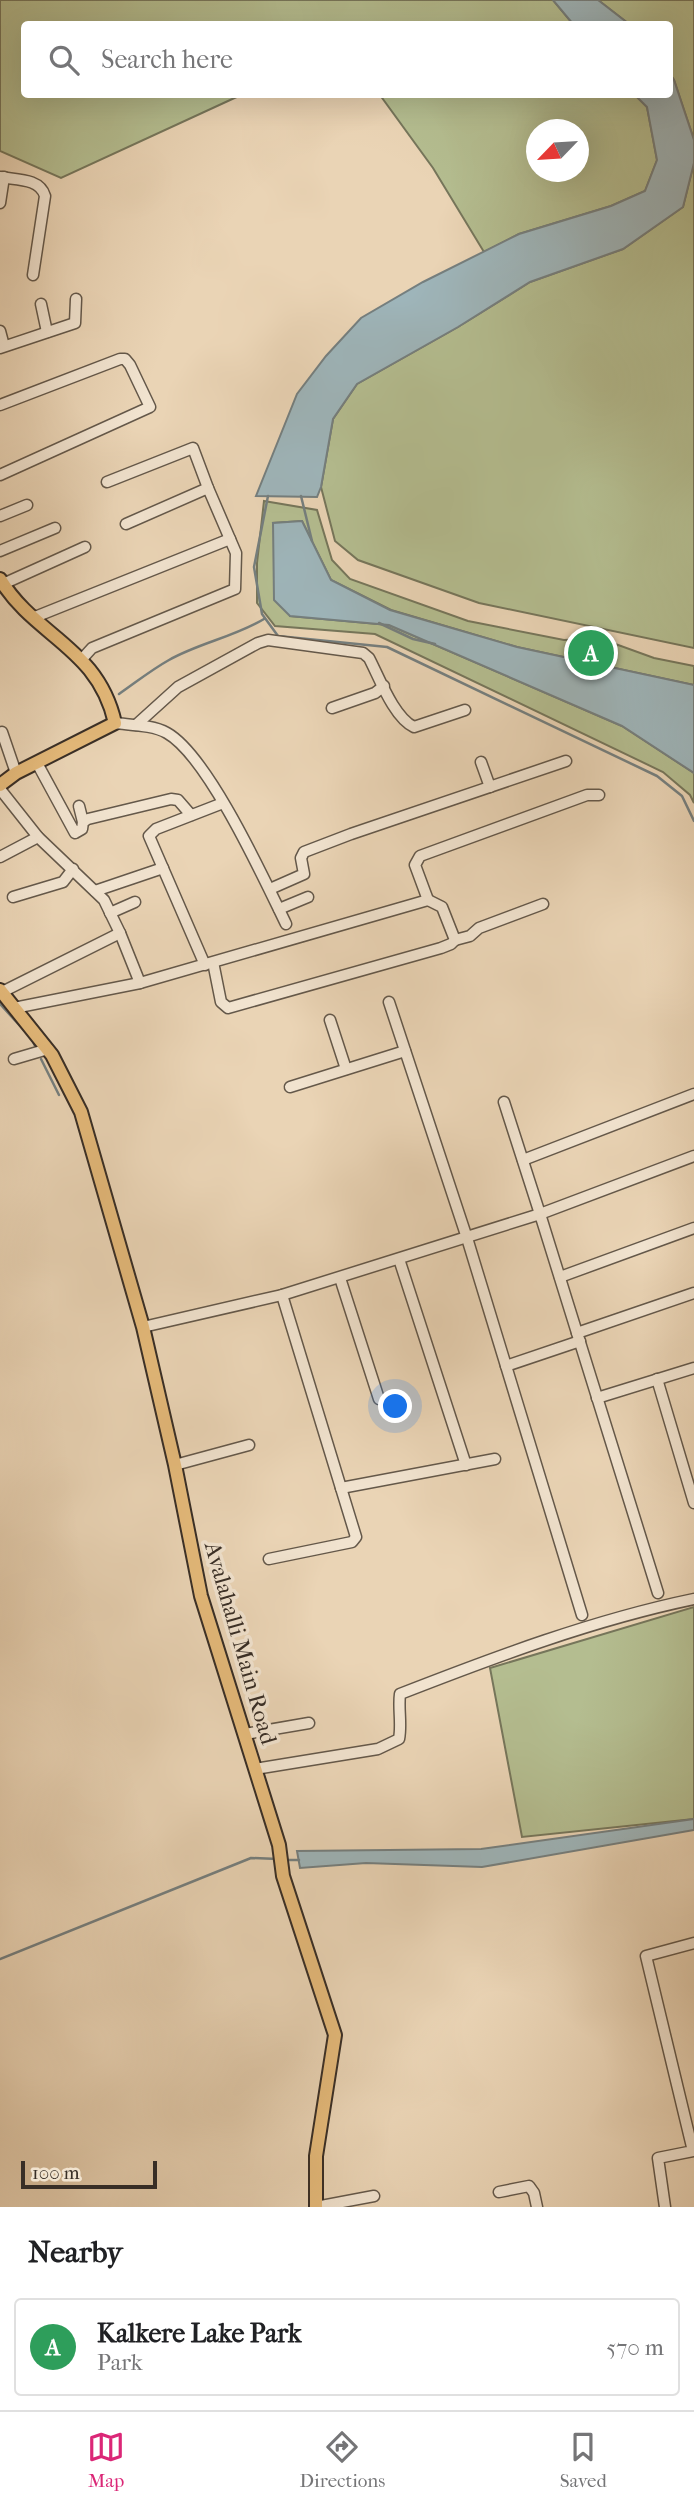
<!DOCTYPE html>
<style>
:root{--surface:#fff;--page:#f2f2f2;--text:#202124;--muted:#757577;--line:#e0e0e0;--accent:#db2777}
body{margin:0;font-family:"IM FELL French Canon",serif;background:var(--page);color:var(--text)}
.compass{position:absolute;left:526px;top:119px;width:63px;height:63px;border-radius:50%;background:var(--surface);box-shadow:0 7px 28px #0002;rotate:245deg}
.scale{position:absolute;left:21px;bottom:18px;width:136px;box-sizing:border-box;padding-left:7px;border:4px solid #382e26;border-top:0;font-size:19px;line-height:24px;white-space:nowrap;color:#382e26;-webkit-text-stroke:5px #f1e3cf;paint-order:stroke}
.you{position:absolute;left:396px;top:1407px;width:24px;height:24px;margin:-18px;border:5px solid #fff;border-radius:50%;background:#1a73e8;box-shadow:0 0 0 10px #1a73e833}
.badge{display:grid;place-items:center;width:46px;height:46px;border-radius:50%;background:var(--accent);color:#fff;font-size:23px;font-weight:700}
.pin{position:absolute;translate:-50% -50%;border:4px solid #fff;box-shadow:0 2px 7px #0006}
.list{margin:0;padding:0;list-style:none}
h2{display:flex;justify-content:space-between;align-items:center;height:91px;margin:0;padding:0 28px;font-size:30px}
h2 small{font-size:23px;font-weight:400;color:var(--muted)}
.list li{display:grid;grid-template-columns:46px 1fr auto;gap:21px;align-items:center;box-sizing:border-box;height:98px;margin:0 14px 14px;padding:0 14px;border:2px solid var(--line);border-radius:7px}
.list b{display:block;font-size:26px;white-space:nowrap}
.list p{margin:0;font-size:23px;white-space:nowrap;color:var(--muted)}
.list em{font-size:23px;font-style:normal;color:var(--muted)}
.icon{flex:none;width:38px;height:38px;fill:none;stroke:currentColor;stroke-width:2;stroke-linecap:round;stroke-linejoin:round}
.map{position:relative;flex:none;width:694px;height:2207px;overflow:hidden}
.search{position:absolute;background:var(--surface);box-shadow:0 7px 28px #0002;left:21px;right:21px;top:21px;height:77px;display:flex;align-items:center;gap:18px;box-sizing:border-box;padding:0 24px;border-radius:7px;color:var(--muted);font-size:26px}
.sheet{height:203px;background:var(--surface)}
nav{display:flex;justify-content:space-around;align-items:center;box-sizing:border-box;height:98px;border-top:2px solid var(--line);background:var(--surface);font-size:19px;color:var(--muted)}
nav a{display:grid;justify-items:center;gap:4px}
nav .on{color:var(--accent)}
.map>svg:first-child{display:block}
</style>
<div class="map">
<svg width="694" height="2207" viewBox="0 0 694 2207">
<rect width="100%" height="100%" fill="#ead4b5"/>
<filter id="stains"><feTurbulence type="fractalNoise" baseFrequency=".00286" numOctaves="4"/><feColorMatrix values="0 0 0 0 .2 0 0 0 0 .09 0 0 0 0 .02 0 0 0 .5 -.17"/></filter>
<radialGradient id="worn" r=".72"><stop offset=".6" stop-color="#630" stop-opacity="0"/><stop offset="1" stop-color="#630" stop-opacity=".3"/></radialGradient>
<!-- green -->
<g fill="#b4bd90" stroke="#76765b" stroke-width="2" fill-rule="evenodd">
<polygon points="0,0 553,0 573,24 24,24 24,94 241,95 61,178 0,151"/>
<polygon points="598,0 694,0 694,140 674,80 670,74 670,24 629,24"/>
<path d="M380 95H635L647 107 657 160 645 191 611 206 519 234 484 252 433 168ZM536 130H578V172H536Z"/>
<polygon points="694,163 694,648 479,603 358,560 335,541 321,487 333,419 357,384 458,327 530,282 623,249 683,207"/>
<polygon points="264,501 317,510 332,560 350,579 468,621 564,640 599,638 654,658 694,666 694,685 517,647 391,610 331,580 302,521 273,523 290,616 389,625 622,726 694,773 694,803 690,795 663,772 375,634 275,626 257,603 257,563"/>
<polygon points="694,1607 694,1819 522,1837 490,1668"/>
</g>
<!-- water -->
<g fill="#9eb5ba" stroke="#757f7f" stroke-width="2">
<polygon points="553,0 598,0 629,24 573,24"/>
<polygon points="670,74 674,80 694,140 694,163 683,207 623,249 530,282 458,327 357,384 333,419 321,487 317,497 256,496 297,394 326,356 361,318 423,282 519,234 611,206 645,191 657,160 647,107 635,95 670,94"/>
<polygon points="302,521 331,580 390,610 517,647 694,685 694,773 622,726 389,625 290,616 274,600 273,523"/>
<polygon points="694,1819 694,1830 482,1867 366,1863 300,1868 297,1851 481,1849"/>
</g>
<g fill="none" stroke-linecap="round" stroke-linejoin="round">
<!-- stream -->
<g stroke="#757f7f" stroke-width="2.5">
<polyline points="268,496 254,567 262,614 278,636 387,647 657,776 682,796 694,821"/>
<polyline points="301,496 312,541"/>
<polyline points="379,623 413,639 435,644"/>
<path d="M119 694C135 683 151 670 169 660 199 643 234 637 264 619"/>
<polyline points="0,1004 32,1039 35,1046"/>
<polyline points="41,1059 59,1095"/>
<polyline points="285,1860 299,1860"/>
<polyline points="0,1959 251,1858 278,1859"/>
</g>
<!-- minor casing -->
<g stroke="#64584a" stroke-width="13">
<g id="minor">
<path d="M0 177C16 180 40 178 45 196L33 275"/>
<polyline points="0,203 4,177"/>
<polyline points="41,304 47,332"/>
<polyline points="0,331 4,346"/>
<polyline points="0,348 75,323 76,299"/>
<polyline points="0,405 120,359 125,359 130,365 150,407 0,475"/>
<polyline points="107,482 193,448 208,488"/>
<polyline points="0,516 27,505"/>
<polyline points="0,551 55,528"/>
<polyline points="3,584 85,547"/>
<polyline points="35,617 230,539"/>
<polyline points="82,659 92,648 235,589 236,553 208,488 126,524"/>
<polyline points="332,708 375,693 384,686"/>
<path d="M115 723C131 725 153 725 167 733 208 756 264 879 286 924"/>
<path d="M136 725 178 687 258 643 268 640 363 653 369 658C379 677 394 718 414 727L465 710"/>
<polyline points="2,732 16,773"/>
<polyline points="481,762 490,787"/>
<polyline points="37,763 75,833 82,829 83,822 88,819 171,799 178,800 191,815"/>
<polyline points="0,789 38,837 104,900 120,933 140,983"/>
<polyline points="79,806 83,822"/>
<polyline points="0,857 38,837"/>
<polyline points="270,889 304,874 301,858 304,852 351,834 566,761"/>
<polyline points="95,891 163,868"/>
<polyline points="13,897 63,882 73,869"/>
<polyline points="428,900 415,865 420,856 587,795 599,795"/>
<polyline points="279,909 308,897"/>
<polyline points="110,913 135,902"/>
<polyline points="455,940 470,936 479,928 543,904"/>
<polyline points="205,965 149,836 156,829 223,803"/>
<polyline points="2,992 120,933"/>
<polyline points="389,1002 467,1238 582,1615"/>
<polyline points="14,1008 140,983 428,900 442,907 455,940 451,944 441,948 228,1008 221,1002 213,962"/>
<polyline points="330,1020 346,1069"/>
<polyline points="14,1059 48,1049"/>
<polyline points="290,1087 405,1051"/>
<polyline points="504,1102 540,1214 694,1156"/>
<polyline points="523,1160 694,1094"/>
<polyline points="399,1259 466,1465"/>
<polyline points="560,1277 694,1228"/>
<polyline points="340,1278 379,1399"/>
<polyline points="143,1327 282,1295 540,1214 658,1593"/>
<polyline points="577,1333 694,1293"/>
<polyline points="506,1366 580,1341"/>
<polyline points="657,1379 694,1503"/>
<polyline points="597,1398 694,1368"/>
<polyline points="175,1465 249,1445"/>
<polyline points="341,1488 495,1459"/>
<polyline points="269,1559 352,1542 356,1537 282,1295"/>
<polyline points="245,1734 309,1723"/>
<path d="M255 1769 378 1749 399 1739C402 1724 398 1709 400 1694 495 1657 593 1620 694 1599"/>
<polyline points="499,2192 529,2186 534,2193 537,2207"/>
<polyline points="316,2207 374,2196"/>
<polyline points="665,2207 658,2158 693,2151 646,1956 694,1943"/>
</g>
</g>
<!-- major casing -->
<g stroke="#382e26" stroke-width="16">
<g id="major">
<path d="M0 579C35 637 98 647 115 723L16 773 0 785"/>
<polyline points="0,990 52,1055 81,1112 143,1327 175,1465 201,1596 279,1845 283,1876 335,2035 316,2156 316,2207"/>
</g>
</g>
<!-- minor -->
<use href="#minor" stroke="#f1e3cf" stroke-width="10"/>
<!-- major -->
<use href="#major" stroke="#e5ba7a" stroke-width="12"/>
</g>
<g text-anchor="middle" stroke-width="7" stroke-linejoin="round" paint-order="stroke">
<!-- street labels -->
<g font-size="23" fill="#382e26" stroke="#f1e3cf">
<text transform="translate(241 1643) rotate(74)" y="8">Avalahalli Main Road</text>
</g>
</g>
<rect width="100%" height="100%" filter="url(#stains)"/>
<rect width="100%" height="100%" fill="url(#worn)"/>
</svg>
<svg class="compass" viewBox="-18 -18 36 36"><path d="M0-13l5 13h-10z" fill="#e53935"/><path d="M0 13l5-13h-10z" fill="#757577"/></svg>
<div class="scale">100 m</div>
<div class="you"></div>
<div class="pin badge" style="left:591px;top:653px;background:#2e9e5b">A</div>
<div class="search"><svg class="icon" aria-label="search" viewBox="0 0 24 24"><circle cx="10" cy="10" r="6"/><path d="M15 15l6 6"/></svg>Search here</div>
</div>
<section class="sheet">
<h2>Nearby<small></small></h2>
<ul class="list">
<li><span class="badge" style="background:#2e9e5b">A</span><div><b>Kalkere Lake Park</b><p>Park</p></div><em>570 m</em></li>
</ul>
</section>
<nav>
<a class="on"><svg class="icon" aria-label="map" viewBox="0 0 24 24"><path d="M3 6l6-2 6 2 6-2v14l-6 2-6-2-6 2zM9 4v14M15 6v14"/></svg>Map</a>
<a><svg class="icon" aria-label="directions" viewBox="0 0 24 24"><path d="M12 3l9 9-9 9-9-9zM9 14v-3h6M13 9l2 2-2 2"/></svg>Directions</a>
<a><svg class="icon" aria-label="saved" viewBox="0 0 24 24"><path d="M7 4h10v16l-5-4-5 4z"/></svg>Saved</a>
</nav>
